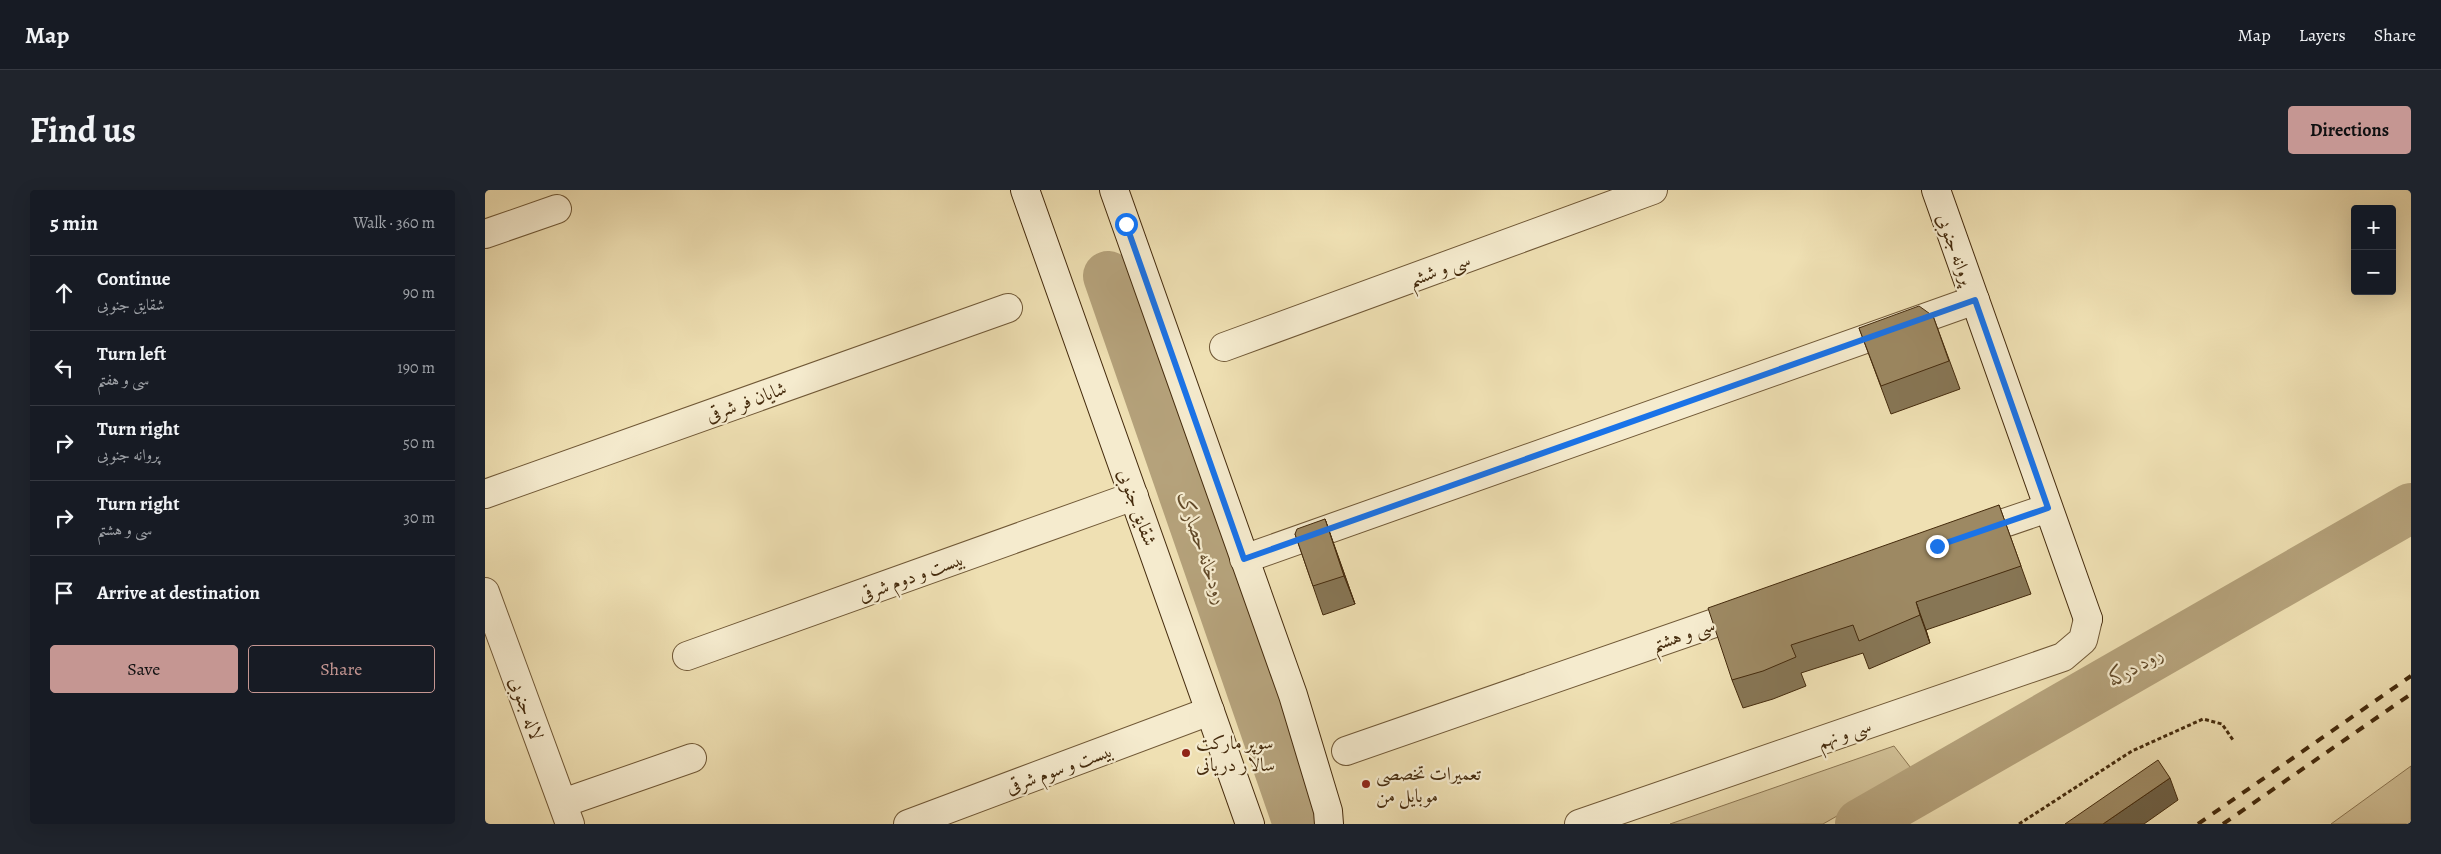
<!DOCTYPE html>
<meta charset="utf-8">
<style>
:root{--surface:#171b24;--page:#20242c;--text:#f1f3f6;--muted:#9ea1a6;--line:#363941;--accent:#c59692}
body{margin:0;font-family:Alegreya,Amiri,serif;background:var(--page);color:var(--text)}
.controls{position:absolute;right:15px;top:15px;display:grid;overflow:hidden;border-radius:5px;box-shadow:0 5px 20px #0002}
.controls button{width:45px;height:45px;display:grid;place-items:center;padding:0;border:0;border-bottom:1px solid var(--line);background:var(--surface);color:var(--text);font:25px sans-serif}
.stop{position:absolute;width:15px;height:15px;margin:-11px;border:4px solid #1a73e8;border-radius:50%;background:#fff}
.stop.end{background:#1a73e8;border-color:#fff;box-shadow:0 1px 5px #0008}
.list{margin:0;padding:0;list-style:none}
h2{display:flex;justify-content:space-between;align-items:center;height:65px;margin:0;padding:0 20px;font-size:21px}
h2 small{font-size:16px;font-weight:400;color:var(--muted)}
.list li{display:grid;grid-template-columns:32px 1fr auto;gap:15px;align-items:center;box-sizing:border-box;height:75px;padding:0 20px;border-top:1px solid var(--line)}
.list b{display:block;font-size:19px;white-space:nowrap}
.list p{margin:0;font-size:16px;white-space:nowrap;color:var(--muted)}
.list em{font-size:16px;font-style:normal;color:var(--muted)}
.actions{display:flex;gap:10px;padding:15px 20px}
.actions a{flex:1;padding:11px 0;border:1px solid var(--accent);border-radius:5px;text-align:center;font-size:18px;color:var(--accent)}
.actions .main{background:var(--accent);color:#111}
.icon{flex:none;width:28px;height:28px;fill:none;stroke:currentColor;stroke-width:2;stroke-linecap:round;stroke-linejoin:round}
.map{position:relative;flex:none;width:1926px;height:634px;overflow:hidden;border-radius:5px}
header{display:flex;align-items:center;gap:30px;box-sizing:border-box;height:70px;padding:0 25px;background:var(--surface);border-bottom:1px solid var(--line)}
header strong{font-size:24px}
nav{display:flex;gap:28px;margin-inline-start:auto;font-size:18px}
.intro{display:flex;align-items:center;justify-content:space-between;box-sizing:border-box;height:120px;padding:0 30px}
h1{margin:0;font-size:35px}
.button{padding:12px 22px;border-radius:5px;background:var(--accent);color:#111;font-size:18px;font-weight:700}
main{display:flex;gap:30px;padding:0 30px}
aside{flex:1;background:var(--surface);border-radius:5px;box-shadow:0 5px 20px #0002}
.map>svg:first-child{display:block}
</style>
<header>
<strong>Map</strong>
<nav><a>Map</a><a>Layers</a><a>Share</a></nav>
</header>
<div class="intro"><h1>Find us</h1><a class="button">Directions</a></div>
<main>
<aside>
<h2>5 min<small>Walk · 360 m</small></h2>
<ul class="list">
<li><svg class="icon" aria-label="ahead" viewBox="0 0 24 24"><path d="M12 20V5M6 11l6-6 6 6"/></svg><div><b>Continue</b><p>شقایق جنوبی</p></div><em>90 m</em></li>
<li><svg class="icon" aria-label="left" viewBox="0 0 24 24"><path d="M17 20v-9H6M10 6l-5 5 5 5"/></svg><div><b>Turn left</b><p>سی و هفتم</p></div><em>190 m</em></li>
<li><svg class="icon" aria-label="right" viewBox="0 0 24 24"><path d="M7 20v-9h11M14 6l5 5-5 5"/></svg><div><b>Turn right</b><p>پروانه جنوبی</p></div><em>50 m</em></li>
<li><svg class="icon" aria-label="right" viewBox="0 0 24 24"><path d="M7 20v-9h11M14 6l5 5-5 5"/></svg><div><b>Turn right</b><p>سی و هشتم</p></div><em>30 m</em></li>
<li><svg class="icon" aria-label="arrive" viewBox="0 0 24 24"><path d="M6 21V4h12l-3 4 3 4H6"/></svg><div><b>Arrive at destination</b></div></li>
</ul>
<div class="actions"><a class="main">Save</a><a>Share</a></div>
</aside>
<div class="map">
<svg width="1926" height="634" viewBox="0 0 1926 634">
<rect width="100%" height="100%" fill="#efe0b3"/>
<filter id="stains"><feTurbulence type="fractalNoise" baseFrequency=".004" numOctaves="4"/><feColorMatrix values="0 0 0 0 .2 0 0 0 0 .09 0 0 0 0 .02 0 0 0 .5 -.17"/></filter>
<radialGradient id="worn" r=".72"><stop offset=".6" stop-color="#630" stop-opacity="0"/><stop offset="1" stop-color="#630" stop-opacity=".3"/></radialGradient>
<!-- green -->
<g fill="#d2c197" stroke="#8c7652">
<polygon points="1409,556 1429,582 1338,634 1185,634"/>
<polygon points="1926,576 1926,634 1846,634"/>
</g>
<g fill="none" stroke-linecap="round" stroke-linejoin="round">
<!-- river -->
<g stroke="#b5a27b" stroke-width="50">
<polyline points="623,86 812,631"/>
<polyline points="1375,634 1926,318"/>
</g>
<!-- street casing -->
<g stroke="#705836" stroke-width="30">
<g id="street">
<polyline points="0,44 72,19"/>
<polyline points="739,157 1168,0"/>
<polyline points="0,304 523,118"/>
<polyline points="1484,345 1563,318"/>
<polyline points="759,369 1490,110"/>
<polyline points="0,402 85,634"/>
<polyline points="202,466 649,306"/>
<polyline points="861,561 1264,421"/>
<polyline points="78,613 207,568"/>
<polyline points="423,634 725,521"/>
<polyline points="1094,634 1578,467 1598,450 1603,429"/>
</g>
</g>
<!-- secondary casing -->
<g stroke="#452b0d" stroke-width="30">
<g id="secondary">
<polyline points="540,0 765,634"/>
<polyline points="629,0 808,505 843,621 844,634"/>
<polyline points="1451,0 1603,429"/>
</g>
</g>
<!-- path -->
<polyline stroke="#452b0d" stroke-width="3" stroke-dasharray="4 2.5" stroke-linecap="butt" points="1534,634 1647,561 1718,529 1737,534 1748,550"/>
<!-- street -->
<use href="#street" stroke="#f5ebce" stroke-width="28"/>
<!-- secondary -->
<use href="#secondary" stroke="#f5ebce" stroke-width="28"/>
<!-- rail -->
<g stroke="#452b0d" stroke-width="4" stroke-dasharray="9 9" stroke-linecap="butt">
<polyline points="1713,634 1926,486"/>
<polyline points="1738,634 1926,504"/>
</g>
</g>
<!-- wall -->
<g fill="#877655" stroke="#452b0d">
<polygon points="1448,126 1475,199 1406,224 1374,138"/>
<polygon points="1514,315 1546,404 1441,440 1445,453 1384,479 1378,463 1316,483 1321,496 1288,509 1258,518 1247,490"/>
<polygon points="840,329 870,414 838,425 810,344"/>
</g>
<!-- shaded-wall -->
<g fill="#6e6045" stroke="#452b0d">
<polygon points="840,329 850,358 870,414 859,386"/>
<polygon points="1431,412 1441,440 1445,453 1435,425"/>
<polygon points="1685,588 1693,610 1659,634 1618,634"/>
</g>
<!-- building -->
<g fill="#9d8963" stroke="#452b0d">
<polygon points="1434,116 1448,126 1464,171 1396,196 1374,138"/>
<polygon points="1514,315 1536,376 1431,412 1435,425 1374,451 1368,435 1306,455 1311,467 1278,481 1247,490 1223,418"/>
<polygon points="840,329 859,386 828,396 810,344 812,339"/>
<polygon points="1673,570 1685,588 1618,634 1580,634"/>
</g>
<g fill="none" stroke-linecap="round" stroke-linejoin="round">
<!-- route -->
<polyline stroke="#1a73e8" stroke-width="6" points="641,34 759,369 1490,110 1563,318 1452,356"/>
</g>
<!-- markers -->
<g fill="#8f2418" stroke="#f5ebce" stroke-width="2">
<circle cx="701" cy="563" r="5"/>
<circle cx="881" cy="594" r="5"/>
</g>
<g text-anchor="middle" stroke-width="4.5" stroke-linejoin="round" paint-order="stroke">
<!-- street labels -->
<g font-size="19" fill="#452b0d" stroke="#f5ebce">
<text transform="translate(1471 59) rotate(70)" y="7">پروانه جنوبی</text>
<text transform="translate(954 79) rotate(-20)" y="7">سی و ششم</text>
<text transform="translate(261 211) rotate(-20)" y="7">شایان فر شرقی</text>
<text transform="translate(653 317) rotate(70)" y="7">شقایق جنوبی</text>
<text transform="translate(426 386) rotate(-20)" y="7">بیست و دوم شرقی</text>
<text transform="translate(1198 444) rotate(-19)" y="7">سی و هشتم</text>
<text transform="translate(42 518) rotate(70)" y="7">لاله جنوبی</text>
<text transform="translate(1359 543) rotate(-19)" y="7">سی و نهم</text>
<text transform="translate(574 578) rotate(-20)" y="7">بیست و سوم شرقی</text>
</g>
<!-- poi labels -->
<g font-size="19" fill="#452b0d" stroke="#f5ebce" text-anchor="start">
<text x="711" y="559">سوپر مارکت<tspan x="711" dy="22">سالار دریانی</tspan></text>
<text x="891" y="590">تعمیرات تخصصی<tspan x="891" dy="22">موبایل من</tspan></text>
</g>
<!-- water labels -->
<g font-size="20" font-style="italic" fill="#614928" stroke="#f5ebce">
<text transform="translate(718 358) rotate(71)" y="7">رودخانه حصارک</text>
<text transform="translate(1650 476) rotate(-30)" y="7">رود درکه</text>
</g>
</g>
<rect width="100%" height="100%" filter="url(#stains)"/>
<rect width="100%" height="100%" fill="url(#worn)"/>
</svg>
<div class="controls">
<button>+</button>
<button>−</button>
</div>
<div class="stop" style="left:641px;top:34px"></div>
<div class="stop end" style="left:1452px;top:356px"></div>
</div>
</main>
